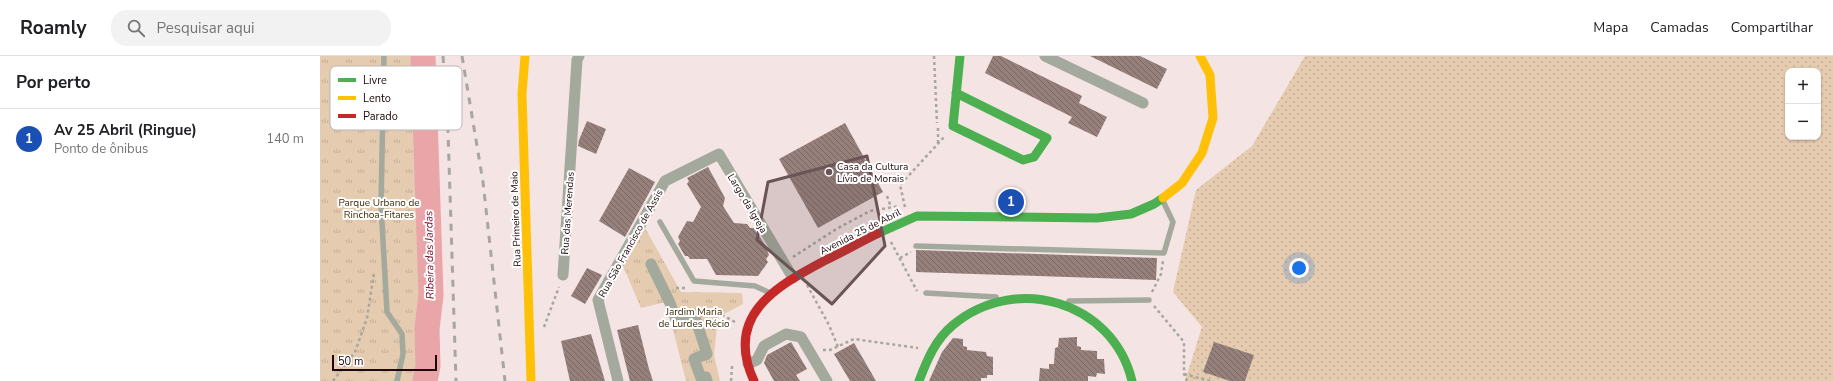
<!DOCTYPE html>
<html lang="pt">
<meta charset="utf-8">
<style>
:root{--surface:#fff;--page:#f2f2f2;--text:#202124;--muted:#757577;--line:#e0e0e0;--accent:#6a5456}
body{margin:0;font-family:"Nunito Sans",sans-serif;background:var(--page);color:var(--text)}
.controls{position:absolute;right:12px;top:12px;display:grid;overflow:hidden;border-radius:8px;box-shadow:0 1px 3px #0004}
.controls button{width:36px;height:36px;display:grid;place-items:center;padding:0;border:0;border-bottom:1px solid var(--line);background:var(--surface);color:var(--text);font:20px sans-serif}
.scale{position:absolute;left:12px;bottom:10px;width:105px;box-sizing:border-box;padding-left:4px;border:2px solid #1f0709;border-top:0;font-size:11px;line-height:14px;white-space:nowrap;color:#1f0709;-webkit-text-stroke:3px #fff;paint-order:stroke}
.you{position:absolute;left:979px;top:212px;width:14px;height:14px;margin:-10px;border:3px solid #fff;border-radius:50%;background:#1a73e8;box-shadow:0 0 0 6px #1a73e833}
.badge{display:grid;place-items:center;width:26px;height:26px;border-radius:50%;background:var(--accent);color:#fff;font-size:13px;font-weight:700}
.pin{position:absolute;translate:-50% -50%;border:2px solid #fff;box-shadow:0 1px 4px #0006}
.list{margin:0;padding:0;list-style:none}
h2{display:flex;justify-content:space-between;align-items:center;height:52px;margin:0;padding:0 16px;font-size:17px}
h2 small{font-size:13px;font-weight:400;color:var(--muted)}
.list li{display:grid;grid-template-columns:26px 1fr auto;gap:12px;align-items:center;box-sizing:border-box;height:60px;padding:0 16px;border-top:1px solid var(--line)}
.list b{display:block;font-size:15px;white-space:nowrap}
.list p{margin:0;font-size:13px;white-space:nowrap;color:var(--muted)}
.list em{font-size:13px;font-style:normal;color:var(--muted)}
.icon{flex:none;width:22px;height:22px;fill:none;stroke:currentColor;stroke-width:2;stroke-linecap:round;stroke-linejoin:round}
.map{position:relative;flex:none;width:1513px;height:325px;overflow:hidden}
header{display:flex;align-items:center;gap:24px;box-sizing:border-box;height:56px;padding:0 20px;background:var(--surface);border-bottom:1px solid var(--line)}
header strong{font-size:19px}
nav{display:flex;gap:22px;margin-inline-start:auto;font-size:14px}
.search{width:280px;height:36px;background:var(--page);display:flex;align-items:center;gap:10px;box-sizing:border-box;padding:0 14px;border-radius:16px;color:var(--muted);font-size:15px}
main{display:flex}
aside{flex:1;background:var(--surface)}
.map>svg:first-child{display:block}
</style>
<header>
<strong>Roamly</strong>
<div class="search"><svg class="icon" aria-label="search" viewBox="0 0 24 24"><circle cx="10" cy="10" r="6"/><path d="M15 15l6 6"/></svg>Pesquisar aqui</div>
<nav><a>Mapa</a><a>Camadas</a><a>Compartilhar</a></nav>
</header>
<main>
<aside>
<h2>Por perto<small></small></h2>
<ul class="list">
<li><span class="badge" style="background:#1a4fb4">1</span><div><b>Av 25 Abril (Ringue)</b><p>Ponto de ônibus</p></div><em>140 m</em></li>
</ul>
</aside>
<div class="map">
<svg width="1513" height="325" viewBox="0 0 1513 325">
<defs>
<pattern id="grass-dots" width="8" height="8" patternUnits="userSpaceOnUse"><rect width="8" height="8" fill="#e5cbaf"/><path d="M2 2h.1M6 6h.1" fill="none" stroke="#c4ad95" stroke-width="1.8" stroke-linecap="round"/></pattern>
<pattern id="park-tufts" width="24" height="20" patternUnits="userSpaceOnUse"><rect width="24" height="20" fill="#e5cbaf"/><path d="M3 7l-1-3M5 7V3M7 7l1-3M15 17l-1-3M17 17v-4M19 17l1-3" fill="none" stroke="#c4ad95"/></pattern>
<pattern id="building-back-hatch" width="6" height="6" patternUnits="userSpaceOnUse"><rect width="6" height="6" fill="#96807c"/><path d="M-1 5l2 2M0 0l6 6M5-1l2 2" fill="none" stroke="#7a6764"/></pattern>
</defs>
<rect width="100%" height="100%" fill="#f5e4e4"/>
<!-- grass -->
<path fill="url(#grass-dots)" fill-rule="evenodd" d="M985 0H1513V325H865L882 271 853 236 876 134 932 90ZM1468 15H1498V81H1468Z"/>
<!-- park -->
<g fill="url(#park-tufts)">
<polygon points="0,0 113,0 117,78 117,325 0,325"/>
<polygon points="325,172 361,236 422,237 423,248 398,261 394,299 400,325 366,325 346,246 321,252 303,210"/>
</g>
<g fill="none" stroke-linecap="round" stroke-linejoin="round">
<!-- stream -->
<polyline stroke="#eaa5a9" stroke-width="4" points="104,12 114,12"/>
<!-- river -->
<polyline stroke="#eaa5a9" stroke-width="25" points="103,0 111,239 107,273 108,310 105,325"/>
</g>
<!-- building -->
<g fill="url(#building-back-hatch)">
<polygon points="673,0 681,0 762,40 759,47 787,61 777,81 748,67 752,61 665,17"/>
<polygon points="770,0 820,0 847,13 837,33"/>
<polygon points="267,65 286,73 276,98 258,90 259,84"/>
<polygon points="525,67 563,136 498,172 459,103"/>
<polygon points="388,111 405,142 403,150 414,167 427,168 430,172 434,172 445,189 449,199 446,203 448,206 438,220 396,219 387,203 370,203 368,200 365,200 358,188 360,185 358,181 367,165 373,166 381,151 367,128 369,125 367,122"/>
<polygon points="309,112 335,126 305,181 279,165"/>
<polygon points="596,194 837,202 836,224 596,216"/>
<polygon points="267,212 282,219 265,248 251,240"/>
<polygon points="318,269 329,313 333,325 310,325 297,274"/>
<polygon points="271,278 285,325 250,325 241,285"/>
<polygon points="757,281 757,290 761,291 761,294 777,295 777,303 784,303 785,318 777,317 776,321 768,320 768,325 719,325 720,312 729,313 729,308 734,308 735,292 738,291 739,282"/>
<polygon points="633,282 643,283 643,290 647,291 647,294 666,296 667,300 673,301 673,319 667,319 667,322 661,322 661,325 609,325 622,296"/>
<polygon points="471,286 487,313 476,319 480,325 454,325 444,307 447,299"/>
<polygon points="894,286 934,299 925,325 910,325 883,316"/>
<polygon points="534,287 556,325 530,325 514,298"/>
</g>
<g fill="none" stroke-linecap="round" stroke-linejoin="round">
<!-- path -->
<g stroke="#a7a79e" stroke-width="2.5" stroke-dasharray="3 3" stroke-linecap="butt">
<polyline points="614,0 617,67"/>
<polyline points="618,72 618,89"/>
<polyline points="567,140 571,151"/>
<polyline points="585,151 580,129 625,80"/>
<polyline points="571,186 597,235"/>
<polyline points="473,201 518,172 550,155 579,150"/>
<polyline points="580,202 591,196"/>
<polyline points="487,229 509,269 518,291"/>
<polyline points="356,232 368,232"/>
<polyline points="832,236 841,218 843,205"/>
<polyline points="834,250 864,286 864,318 867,325"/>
<polyline points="224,271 239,231"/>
<polyline points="393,274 397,256 415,266"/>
<polyline points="503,294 510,294 534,283 598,292"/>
<polyline points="864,318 890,325"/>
<polyline points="13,325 35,296 47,262 54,217"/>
<polyline points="411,325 412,310"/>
</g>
<!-- lane -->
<g stroke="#a3a99c" stroke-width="5.5">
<polyline points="64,0 61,149 67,256 82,278 83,298 77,325"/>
<polyline points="340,166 374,225 435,230 448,236"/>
<polyline points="596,190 844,197 853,166 842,143"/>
<polyline points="606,237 676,241"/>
<polyline points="749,245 829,244"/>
</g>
<!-- street -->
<g stroke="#a3a99c" stroke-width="11">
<polyline points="725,0 823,47"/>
<polyline points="331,208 350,247 356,264 374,258 387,298 374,303 381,322 386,321 387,325"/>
<polyline points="243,219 257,4 259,0"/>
<polyline points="428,308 437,304 444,290 466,278 481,281 507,325"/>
<polyline points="298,325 278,244 345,125 399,98 473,222"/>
</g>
<!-- fast -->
<g stroke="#4caf50" stroke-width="9">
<polyline points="636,37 727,82 714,101 703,104 633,70 640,0"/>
<polyline points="559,177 597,160 777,162 811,158 834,148 843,142"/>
<path d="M599 325C607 304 615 284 633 269 695 217 793 245 812 325"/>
</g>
<!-- slow -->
<g stroke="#ffc107" stroke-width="9">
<polyline points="205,0 202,38 211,325"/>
<polyline points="843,142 862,127 882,97 893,62 890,19 880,0"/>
</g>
<!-- jam -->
<path stroke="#c62828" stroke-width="9" d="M434 325C404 260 455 231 504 205 523 196 540 186 559 177"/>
<!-- rail -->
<g stroke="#a8a69e" stroke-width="3" stroke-dasharray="7 7" stroke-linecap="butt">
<polyline points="123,0 128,75 136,325"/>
<polyline points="142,0 163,126 185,325"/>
</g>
</g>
<!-- marked area -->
<path fill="#6a5456" fill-opacity="0.2" stroke="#6a5456" stroke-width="3" stroke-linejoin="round" d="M547 100 565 190 512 248 437 184 448 126Z"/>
<!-- markers -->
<circle fill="#6a5456" stroke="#fff" stroke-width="1.5" cx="509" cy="116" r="4"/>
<g text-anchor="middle" stroke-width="4" stroke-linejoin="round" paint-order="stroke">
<!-- poi labels -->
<g font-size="10" fill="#1f0709" stroke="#fff" text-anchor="start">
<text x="517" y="114">Casa da Cultura<tspan x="517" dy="12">Lívio de Morais</tspan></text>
</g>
<!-- park labels -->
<g font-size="10" fill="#402c09" stroke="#fff">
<text x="59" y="150">Parque Urbano de<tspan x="59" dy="12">Rinchoa-Fitares</tspan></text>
<text x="374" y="259">Jardim Maria<tspan x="374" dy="12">de Lurdes Récio</tspan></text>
</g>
<!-- street labels -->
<g font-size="10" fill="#1f0709" stroke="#fff">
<text transform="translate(428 147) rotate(59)" y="4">Largo da Igreja</text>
<text transform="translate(247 157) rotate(-86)" y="4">Rua das Merendas</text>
<text transform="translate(195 163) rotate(-92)" y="4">Rua Primeiro de Maio</text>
<text transform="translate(540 175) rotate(-27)" y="4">Avenida 25 de Abril</text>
<text transform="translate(310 187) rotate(-61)" y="4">Rua São Francisco de Assis</text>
</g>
<!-- water labels -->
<g font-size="11" font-style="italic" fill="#750222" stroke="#fff">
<text transform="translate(109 199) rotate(-91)" y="4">Ribeira das Jardas</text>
</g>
</g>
<!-- legend -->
<rect x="10" y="10" width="132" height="64" rx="6" fill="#fff" stroke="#bcb5b5" stroke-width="1"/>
<rect x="18" y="22" width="18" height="4" fill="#4caf50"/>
<rect x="18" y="40" width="18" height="4" fill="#ffc107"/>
<rect x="18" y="58" width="18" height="4" fill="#c62828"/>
<g font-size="11" fill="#1f0709">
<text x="43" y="28">Livre</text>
<text x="43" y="46">Lento</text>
<text x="43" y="64">Parado</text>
</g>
</svg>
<div class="controls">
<button>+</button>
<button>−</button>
</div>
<div class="scale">50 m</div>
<div class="you"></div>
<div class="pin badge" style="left:691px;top:146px;background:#1a4fb4">1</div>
</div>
</main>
